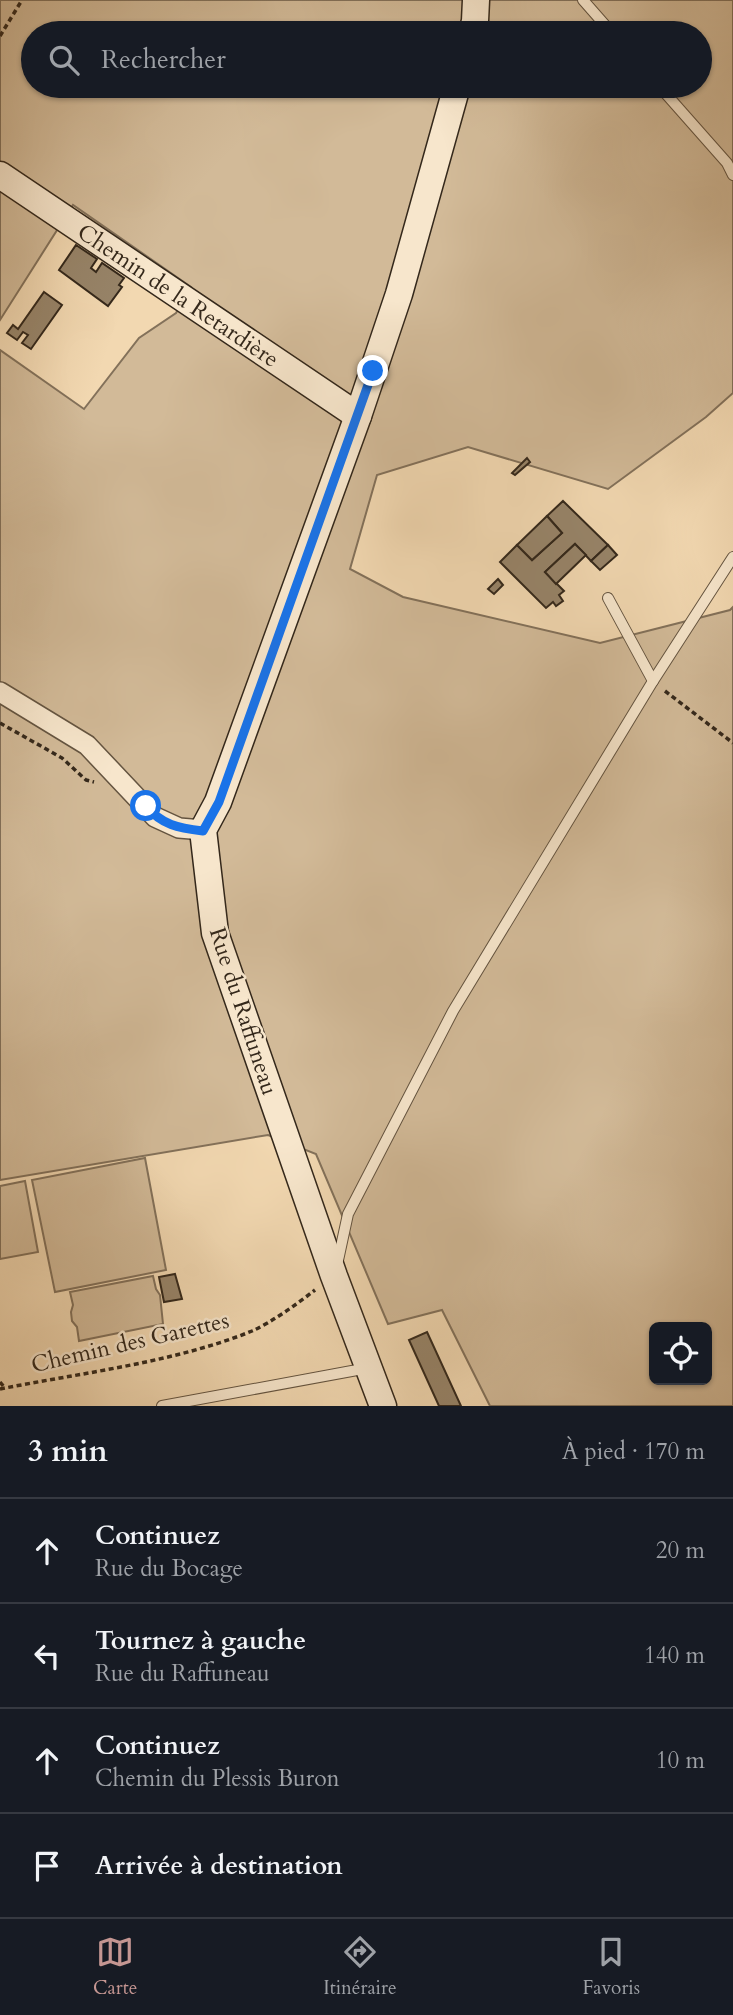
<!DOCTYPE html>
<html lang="fr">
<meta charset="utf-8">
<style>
:root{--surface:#171b24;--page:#20242c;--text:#f1f3f6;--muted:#9ea1a6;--line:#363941;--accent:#c59692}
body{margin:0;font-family:Cardo,serif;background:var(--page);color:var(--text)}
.controls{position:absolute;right:21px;bottom:21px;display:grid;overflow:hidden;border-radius:10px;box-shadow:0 2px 5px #0004}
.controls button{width:63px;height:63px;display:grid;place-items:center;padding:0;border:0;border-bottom:2px solid var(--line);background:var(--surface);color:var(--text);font:35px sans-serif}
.stop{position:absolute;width:21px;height:21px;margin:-16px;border:5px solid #1a73e8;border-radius:50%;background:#fff}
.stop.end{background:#1a73e8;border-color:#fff;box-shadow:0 2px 7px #0008}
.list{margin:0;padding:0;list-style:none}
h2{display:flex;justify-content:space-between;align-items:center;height:91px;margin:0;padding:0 28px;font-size:30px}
h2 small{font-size:23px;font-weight:400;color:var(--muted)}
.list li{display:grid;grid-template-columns:46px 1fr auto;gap:21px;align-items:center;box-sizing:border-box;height:105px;padding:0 28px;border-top:2px solid var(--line)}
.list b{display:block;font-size:26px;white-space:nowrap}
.list p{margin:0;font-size:23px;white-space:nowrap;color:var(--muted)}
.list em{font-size:23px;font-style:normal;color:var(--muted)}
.icon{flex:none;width:38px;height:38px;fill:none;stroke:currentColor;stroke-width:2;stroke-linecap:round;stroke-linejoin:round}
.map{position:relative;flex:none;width:733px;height:1406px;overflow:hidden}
.search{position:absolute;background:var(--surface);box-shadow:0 2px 5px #0004;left:21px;right:21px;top:21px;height:77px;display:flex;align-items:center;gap:18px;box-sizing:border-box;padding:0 24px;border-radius:38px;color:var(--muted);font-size:26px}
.sheet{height:511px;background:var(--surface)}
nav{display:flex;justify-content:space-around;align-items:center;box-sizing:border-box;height:98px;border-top:2px solid var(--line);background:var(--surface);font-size:19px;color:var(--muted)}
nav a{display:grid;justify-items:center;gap:4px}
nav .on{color:var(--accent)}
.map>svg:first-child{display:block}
</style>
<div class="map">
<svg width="733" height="1406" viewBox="0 0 733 1406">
<rect width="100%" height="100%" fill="#f2d8b1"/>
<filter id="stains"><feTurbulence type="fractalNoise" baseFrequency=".00286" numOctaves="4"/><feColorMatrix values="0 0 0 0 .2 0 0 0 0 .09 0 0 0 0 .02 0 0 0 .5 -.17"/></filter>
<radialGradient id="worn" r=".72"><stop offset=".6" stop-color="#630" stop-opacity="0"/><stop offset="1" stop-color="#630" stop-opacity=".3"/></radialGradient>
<!-- green -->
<g fill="#d2ba98" stroke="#83715a" stroke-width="2" fill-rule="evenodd">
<path d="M0 0H733V393L706 417 608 489 468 447 377 475 350 569 403 597 600 643 730 610 733 607V1406H490L442 1310 388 1324 316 1154 268 1135 0 1180V350L84 409 139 338 176 313 191 287 73 205 0 320ZM33 33H700V86H33ZM654 1327H707V1380H654Z"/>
<polygon points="145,1158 166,1270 55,1292 32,1180"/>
<polygon points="25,1181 38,1252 0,1259 0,1186"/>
<polygon points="153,1276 156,1289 160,1295 163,1324 79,1341 77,1327 72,1321 71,1312 73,1305 70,1292"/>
</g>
<!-- building -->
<g fill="#978469" stroke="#34281b" stroke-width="2">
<polygon points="76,245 97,259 91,268 96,272 102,263 124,278 119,285 122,287 108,306 59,270"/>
<polygon points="44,292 62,305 31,349 22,343 28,335 23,332 17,340 7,333 13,325 18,329"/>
<polygon points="527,458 530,462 515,475 512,473"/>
<polygon points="563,501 608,545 591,561 575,544 545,572 564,591 559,595 563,601 556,606 553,602 546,608 500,562 517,545 532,560 562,533 547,516"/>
<polygon points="547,516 562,533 532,560 517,545"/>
<polygon points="575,544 586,555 556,584 545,572"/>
<polygon points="608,545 617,555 600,570 591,561"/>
<polygon points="498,579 503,585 494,594 488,589"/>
<polygon points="175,1274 182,1299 164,1302 159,1277"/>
<polygon points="427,1332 461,1406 439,1406 409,1340"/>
</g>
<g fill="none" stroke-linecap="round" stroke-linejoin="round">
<!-- lane casing -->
<g stroke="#645440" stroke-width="12">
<g id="lane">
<polyline points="583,0 612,33"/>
<polyline points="659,86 727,163 733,175"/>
<polyline points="608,598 653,681"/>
<polyline points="337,1265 348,1214 453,1011 653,681 733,557"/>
<polyline points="162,1406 368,1368"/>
</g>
</g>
<!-- street casing -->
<g stroke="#645440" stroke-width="22">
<polyline id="street" points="0,692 87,745 155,817 179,828 203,830"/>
</g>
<!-- secondary casing -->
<g stroke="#34281b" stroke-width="29">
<g id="secondary">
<polyline points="472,33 475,21 476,0"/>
<path id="s1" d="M0 175 358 416"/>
<polyline points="383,1406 334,1276 215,933 203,830 218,802 358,416 399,294 457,86"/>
</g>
</g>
<!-- path -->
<g stroke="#34281b" stroke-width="3.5" stroke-dasharray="5 3.5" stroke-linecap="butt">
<polyline points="0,36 22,0"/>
<polyline points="665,691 733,743"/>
<polyline points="0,723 62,758 86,780 94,782"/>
<polyline points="0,1382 5,1388"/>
<path d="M0 1389C81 1373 176 1362 252 1331 272 1322 297 1304 315 1290"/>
</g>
<!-- lane -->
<use href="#lane" stroke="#f7e6cc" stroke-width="10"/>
<!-- street -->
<use href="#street" stroke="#f7e6cc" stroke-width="19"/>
<!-- secondary -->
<use href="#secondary" stroke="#f7e6cc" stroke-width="26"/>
</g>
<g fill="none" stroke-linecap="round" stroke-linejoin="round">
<!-- route -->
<path stroke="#1a73e8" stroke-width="9" d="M146 806C162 825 178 828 203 831L219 802 373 371"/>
</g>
<g text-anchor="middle" stroke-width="5" stroke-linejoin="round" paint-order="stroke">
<!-- street labels -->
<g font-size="23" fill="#34281b" stroke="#f7e6cc">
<text dy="8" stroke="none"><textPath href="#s1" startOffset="215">Chemin de la Retardière</textPath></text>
<text transform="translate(244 1011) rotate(72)" y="8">Rue du Raffuneau</text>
<text transform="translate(130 1342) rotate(-13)" y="8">Chemin des Garettes</text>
</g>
</g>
<rect width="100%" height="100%" filter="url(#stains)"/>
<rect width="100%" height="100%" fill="url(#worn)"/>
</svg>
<div class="controls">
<button><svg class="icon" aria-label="locate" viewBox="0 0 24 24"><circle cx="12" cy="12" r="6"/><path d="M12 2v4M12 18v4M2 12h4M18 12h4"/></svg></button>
</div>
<div class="stop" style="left:146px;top:806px"></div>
<div class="stop end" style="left:373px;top:371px"></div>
<div class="search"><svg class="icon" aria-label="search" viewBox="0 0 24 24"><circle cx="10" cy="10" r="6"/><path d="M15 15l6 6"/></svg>Rechercher</div>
</div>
<section class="sheet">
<h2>3 min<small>À pied · 170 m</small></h2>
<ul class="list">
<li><svg class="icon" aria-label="ahead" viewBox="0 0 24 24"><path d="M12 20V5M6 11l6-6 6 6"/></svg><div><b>Continuez</b><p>Rue du Bocage</p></div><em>20 m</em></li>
<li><svg class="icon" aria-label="left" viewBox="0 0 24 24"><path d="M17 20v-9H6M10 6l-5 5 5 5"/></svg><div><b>Tournez à gauche</b><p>Rue du Raffuneau</p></div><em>140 m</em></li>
<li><svg class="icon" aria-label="ahead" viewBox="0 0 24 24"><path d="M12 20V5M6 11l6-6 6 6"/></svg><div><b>Continuez</b><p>Chemin du Plessis Buron</p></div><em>10 m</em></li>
<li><svg class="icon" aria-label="arrive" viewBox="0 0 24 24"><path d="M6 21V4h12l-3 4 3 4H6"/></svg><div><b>Arrivée à destination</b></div></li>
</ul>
</section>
<nav>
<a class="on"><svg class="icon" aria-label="map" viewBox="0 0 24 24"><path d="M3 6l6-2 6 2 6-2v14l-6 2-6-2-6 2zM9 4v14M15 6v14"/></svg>Carte</a>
<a><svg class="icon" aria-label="directions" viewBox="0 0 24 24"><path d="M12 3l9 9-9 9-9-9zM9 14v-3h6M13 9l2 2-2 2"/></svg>Itinéraire</a>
<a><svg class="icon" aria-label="saved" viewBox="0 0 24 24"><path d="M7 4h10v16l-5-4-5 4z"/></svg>Favoris</a>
</nav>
